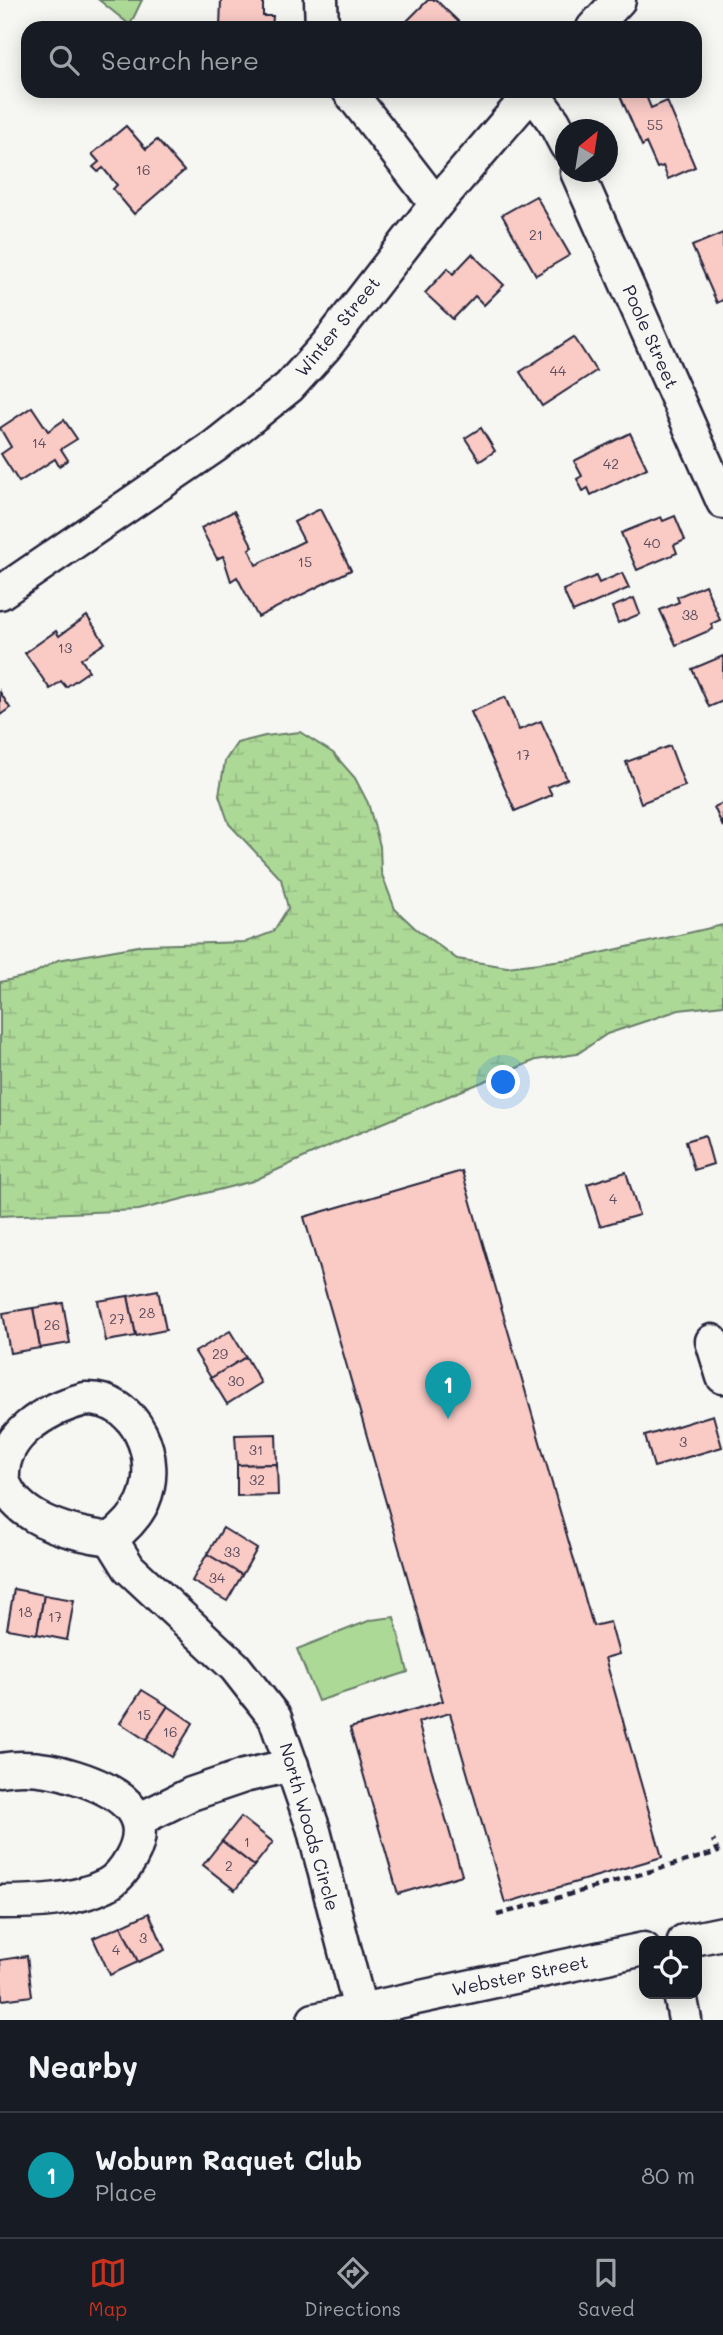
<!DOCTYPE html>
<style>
:root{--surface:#171b24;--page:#242831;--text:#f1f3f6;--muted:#9ea1a6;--line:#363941;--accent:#c8321e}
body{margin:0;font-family:Mali,sans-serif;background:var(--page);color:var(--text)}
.controls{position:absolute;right:21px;bottom:21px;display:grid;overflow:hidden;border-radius:14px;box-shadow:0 4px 18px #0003}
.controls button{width:63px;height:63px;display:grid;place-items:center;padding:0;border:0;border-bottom:2px solid var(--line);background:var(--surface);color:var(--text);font:35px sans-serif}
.compass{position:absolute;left:555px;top:119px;width:63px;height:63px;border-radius:50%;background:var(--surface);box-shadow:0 4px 18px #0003;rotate:30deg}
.you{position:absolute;left:504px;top:1083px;width:24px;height:24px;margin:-18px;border:5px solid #fff;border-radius:50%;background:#1a73e8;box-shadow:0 0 0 10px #1a73e833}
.badge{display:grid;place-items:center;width:46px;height:46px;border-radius:50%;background:var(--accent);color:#fff;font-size:23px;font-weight:700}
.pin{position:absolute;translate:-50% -58px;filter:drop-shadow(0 2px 4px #0008)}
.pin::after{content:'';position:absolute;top:37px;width:24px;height:21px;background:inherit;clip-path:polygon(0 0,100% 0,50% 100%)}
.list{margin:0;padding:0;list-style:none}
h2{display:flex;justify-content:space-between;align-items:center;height:91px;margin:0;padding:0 28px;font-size:30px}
h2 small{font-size:23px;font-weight:400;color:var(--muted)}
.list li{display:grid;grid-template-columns:46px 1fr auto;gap:21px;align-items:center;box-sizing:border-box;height:126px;padding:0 28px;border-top:2px solid var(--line)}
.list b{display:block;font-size:26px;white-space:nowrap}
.list p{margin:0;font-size:23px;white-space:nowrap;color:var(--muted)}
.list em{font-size:23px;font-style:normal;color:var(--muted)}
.icon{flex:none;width:38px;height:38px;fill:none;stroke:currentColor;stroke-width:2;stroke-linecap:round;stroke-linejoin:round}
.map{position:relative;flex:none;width:723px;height:2020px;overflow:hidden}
.search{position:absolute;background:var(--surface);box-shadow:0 4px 18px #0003;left:21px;right:21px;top:21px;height:77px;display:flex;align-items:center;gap:18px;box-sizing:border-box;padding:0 24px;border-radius:21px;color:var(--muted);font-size:26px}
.sheet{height:217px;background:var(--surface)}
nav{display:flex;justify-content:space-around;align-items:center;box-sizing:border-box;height:98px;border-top:2px solid var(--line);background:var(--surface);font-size:19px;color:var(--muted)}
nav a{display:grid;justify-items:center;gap:4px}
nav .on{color:var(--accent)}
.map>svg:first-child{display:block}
</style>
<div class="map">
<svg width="723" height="2020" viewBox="0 0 723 2020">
<defs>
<pattern id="wetland-marsh" width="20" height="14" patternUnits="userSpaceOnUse" patternTransform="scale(1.75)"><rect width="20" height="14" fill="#add997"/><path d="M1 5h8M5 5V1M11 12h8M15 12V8" fill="none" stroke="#95ba83"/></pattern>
</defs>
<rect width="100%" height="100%" fill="#f6f6f2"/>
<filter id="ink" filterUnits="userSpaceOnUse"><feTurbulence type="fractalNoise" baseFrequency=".0143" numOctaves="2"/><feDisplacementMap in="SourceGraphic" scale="14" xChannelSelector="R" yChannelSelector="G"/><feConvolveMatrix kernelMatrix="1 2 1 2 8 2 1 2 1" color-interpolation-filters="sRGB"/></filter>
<g filter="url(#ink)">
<!-- wetland -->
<polygon fill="url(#wetland-marsh)" stroke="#687e69" stroke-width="2" points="300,732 333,753 355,778 368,803 380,846 381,872 395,909 415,928 457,959 507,967 579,958 723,925 723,1005 679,1010 607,1034 577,1054 536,1060 349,1137 253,1181 139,1210 0,1216 0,982 31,975 58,960 144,945 246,942 273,932 288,908 281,879 229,824 219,795 225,761 237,743 265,736"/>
<!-- green -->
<g fill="#add997" stroke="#687e69" stroke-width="2">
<polygon points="99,0 142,0 130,25"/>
<polygon points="394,1617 408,1672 318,1701 297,1649 371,1620"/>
</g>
<!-- building -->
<g fill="#facac5" stroke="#22223b" stroke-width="2">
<polygon points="221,0 263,0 263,16 273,16 272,28 220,28"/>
<polygon points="428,0 436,0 465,28 400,28"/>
<polygon points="618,91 644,91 651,108 667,101 695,167 668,179 663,166 657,168 646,143 642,146"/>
<polygon points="126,126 146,149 157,140 184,171 134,214 113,189 117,185 103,168 98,172 93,167 99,162 92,154"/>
<polygon points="536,196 570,255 536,275 502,215"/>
<polygon points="723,233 723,300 717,303 692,246"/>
<polygon points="472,254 504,285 484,305 475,296 453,319 425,293 448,268 453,274"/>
<polygon points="574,337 596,371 542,406 520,372"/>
<polygon points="32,407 48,431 64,420 77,439 61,449 68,460 59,466 55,459 19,482 1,454 11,447 0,428"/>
<polygon points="481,428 495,451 480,461 465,438"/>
<polygon points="630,433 647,468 591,495 588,488 583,491 577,479 582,476 574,461"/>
<polygon points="320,509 351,570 258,617 237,577 231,581 223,556 217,559 201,528 234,511 253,547 249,549 256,565 304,541 294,522"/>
<polygon points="675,516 685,540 674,545 677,553 637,570 621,533 661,517 663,521"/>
<polygon points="622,573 629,588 573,612 563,590 596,576 599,583"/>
<polygon points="705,585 720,620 711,624 713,629 676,645 660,610 679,602 677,597"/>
<polygon points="634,598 640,614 618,623 612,607"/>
<polygon points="87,616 105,643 81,659 89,671 66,687 61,681 50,689 25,653 56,631 59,636"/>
<polygon points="723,656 723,701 709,707 692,669"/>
<polygon points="0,692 10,708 0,715"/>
<polygon points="505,697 519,730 541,721 567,779 548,787 552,795 515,811 471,712"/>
<polygon points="670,746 685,786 641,803 626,762"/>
<polygon points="723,803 723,827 714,807"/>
<polygon points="705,1135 713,1164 694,1170 686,1141"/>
<polygon points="462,1171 593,1626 610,1622 619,1654 605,1658 662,1857 505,1903 450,1713 418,1722 462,1875 398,1894 350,1728 443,1701 304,1217"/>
<polygon points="626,1172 639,1215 600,1226 587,1184"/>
<polygon points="158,1290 166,1330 136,1336 128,1296"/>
<polygon points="128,1296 136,1336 106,1341 98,1301"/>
<polygon points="63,1303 70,1343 40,1348 33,1308"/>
<polygon points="33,1308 40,1348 10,1353 3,1313"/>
<polygon points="230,1331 246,1357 211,1378 195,1352"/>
<polygon points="246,1357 261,1383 227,1404 211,1378"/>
<polygon points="713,1415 722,1447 654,1467 645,1436"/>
<polygon points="276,1434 277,1464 237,1465 235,1435"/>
<polygon points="277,1464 278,1495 237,1496 237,1465"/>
<polygon points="223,1528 257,1549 242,1575 207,1554"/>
<polygon points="207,1554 242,1575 227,1601 192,1581"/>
<polygon points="14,1589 44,1595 37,1634 7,1629"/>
<polygon points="44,1595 74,1600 67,1640 37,1634"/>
<polygon points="142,1690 168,1706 146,1740 120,1723"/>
<polygon points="168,1706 193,1723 172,1757 146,1740"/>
<polygon points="241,1817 273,1842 254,1866 222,1841"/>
<polygon points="222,1841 254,1866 235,1890 203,1865"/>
<polygon points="149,1913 165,1950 138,1962 121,1926"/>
<polygon points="121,1926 138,1962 110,1975 93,1938"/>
<polygon points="27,1956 32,1996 2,2000 0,1960"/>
</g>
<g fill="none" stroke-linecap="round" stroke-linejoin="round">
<!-- minor casing -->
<g stroke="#22223b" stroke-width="37">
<g id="minor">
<polyline points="321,0 322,28"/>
<polyline points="593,28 619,0"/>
<polyline points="349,91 436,204"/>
<polyline points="532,92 554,122 566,145"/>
<polyline points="577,172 723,502"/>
<polyline points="0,593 215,446 289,387 326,346 436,204 533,91"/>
<polyline points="712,1341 723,1377"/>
<path d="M85 1399C137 1397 162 1459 143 1502 136 1517 124 1529 111 1539 73 1534 17 1521 3 1480 0 1435 46 1409 85 1399Z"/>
<polyline points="111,1539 129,1568 235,1667 275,1718 313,1827 360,2009"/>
<path d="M0 1770C24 1766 51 1769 75 1777 113 1789 157 1811 131 1858 125 1869 118 1879 106 1885 74 1901 35 1902 0 1902"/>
<polyline points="138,1820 191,1794 244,1776 292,1765"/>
<polyline points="684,1941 723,1933"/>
<polyline points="680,1994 685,2020"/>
<polyline points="314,2020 644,1949"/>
</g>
</g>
<!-- path -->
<polyline stroke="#22223b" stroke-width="4.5" stroke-dasharray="7 5" stroke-linecap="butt" points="497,1915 718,1852 713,1840"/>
<!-- minor -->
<use href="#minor" stroke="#f6f6f2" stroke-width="32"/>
</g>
</g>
<g text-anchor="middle" stroke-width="7" stroke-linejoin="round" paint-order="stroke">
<!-- number labels -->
<g font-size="14" fill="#584c5e">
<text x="655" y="130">55</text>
<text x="143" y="175">16</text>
<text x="536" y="240">21</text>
<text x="558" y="376">44</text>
<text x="39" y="448">14</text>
<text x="611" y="469">42</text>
<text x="652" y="548">40</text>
<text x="305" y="567">15</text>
<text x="690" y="620">38</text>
<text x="65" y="653">13</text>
<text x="523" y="760">17</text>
<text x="613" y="1204">4</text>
<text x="147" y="1318">28</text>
<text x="117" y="1324">27</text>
<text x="52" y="1330">26</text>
<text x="220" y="1359">29</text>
<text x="236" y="1386">30</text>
<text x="683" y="1447">3</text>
<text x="256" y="1455">31</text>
<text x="257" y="1485">32</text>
<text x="232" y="1557">33</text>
<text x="217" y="1583">34</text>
<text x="25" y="1617">18</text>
<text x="55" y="1622">17</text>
<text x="144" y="1720">15</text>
<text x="170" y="1737">16</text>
<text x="247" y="1847">1</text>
<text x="229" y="1871">2</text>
<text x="143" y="1943">3</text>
<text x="116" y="1955">4</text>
</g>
<!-- street labels -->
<g font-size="18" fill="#22223b" stroke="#f6f6f2">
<text transform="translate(338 327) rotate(-51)" y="6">Winter Street</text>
<text transform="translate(650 337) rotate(66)" y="6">Poole Street</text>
<text transform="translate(309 1827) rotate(74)" y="6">North Woods Circle</text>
<text transform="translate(520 1976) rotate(-12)" y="6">Webster Street</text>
</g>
</g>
</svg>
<div class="controls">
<button><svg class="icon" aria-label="locate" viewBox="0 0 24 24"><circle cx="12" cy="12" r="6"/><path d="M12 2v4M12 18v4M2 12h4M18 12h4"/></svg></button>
</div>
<svg class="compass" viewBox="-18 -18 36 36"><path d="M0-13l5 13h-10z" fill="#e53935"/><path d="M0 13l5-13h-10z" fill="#9ea1a6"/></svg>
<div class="you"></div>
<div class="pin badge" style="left:448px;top:1419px;background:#0f9aa8">1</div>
<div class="search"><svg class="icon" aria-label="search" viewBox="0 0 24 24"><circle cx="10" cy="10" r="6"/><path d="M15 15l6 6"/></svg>Search here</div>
</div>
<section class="sheet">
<h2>Nearby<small></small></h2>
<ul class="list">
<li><span class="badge" style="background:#0f9aa8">1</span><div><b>Woburn Raquet Club</b><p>Place</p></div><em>80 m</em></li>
</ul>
</section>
<nav>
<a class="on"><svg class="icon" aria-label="map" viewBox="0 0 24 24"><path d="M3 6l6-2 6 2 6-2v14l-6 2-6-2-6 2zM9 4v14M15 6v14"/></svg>Map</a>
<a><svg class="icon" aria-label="directions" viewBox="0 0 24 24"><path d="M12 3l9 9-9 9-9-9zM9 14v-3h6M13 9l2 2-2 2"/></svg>Directions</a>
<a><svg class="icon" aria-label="saved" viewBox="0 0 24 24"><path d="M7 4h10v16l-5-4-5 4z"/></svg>Saved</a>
</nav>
